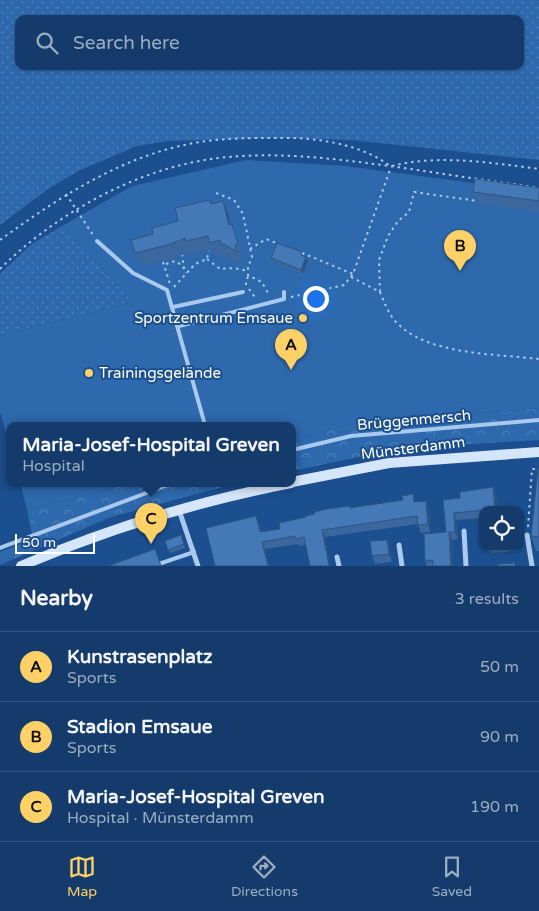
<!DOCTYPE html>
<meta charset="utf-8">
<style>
:root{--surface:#143b6b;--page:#214673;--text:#f1f3f6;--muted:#9dadc1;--line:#33557e;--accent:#ffd166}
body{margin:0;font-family:"Varela Round",sans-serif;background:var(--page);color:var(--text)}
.controls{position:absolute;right:15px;bottom:15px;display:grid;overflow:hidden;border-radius:10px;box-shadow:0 1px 4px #0004}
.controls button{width:45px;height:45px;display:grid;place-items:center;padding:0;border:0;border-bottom:1px solid var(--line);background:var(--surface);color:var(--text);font:25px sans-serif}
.scale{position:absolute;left:15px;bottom:12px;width:80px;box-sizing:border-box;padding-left:5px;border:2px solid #fff;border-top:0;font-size:14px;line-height:18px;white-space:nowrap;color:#fff;-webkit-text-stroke:4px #1b4f8f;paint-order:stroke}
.you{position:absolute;left:315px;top:298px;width:18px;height:18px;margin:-12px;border:4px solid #fff;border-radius:50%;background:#1a73e8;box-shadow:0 0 0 8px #1a73e833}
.badge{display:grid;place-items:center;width:32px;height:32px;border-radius:50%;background:var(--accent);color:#111;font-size:16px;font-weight:700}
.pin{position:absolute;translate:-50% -41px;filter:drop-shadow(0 1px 2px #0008)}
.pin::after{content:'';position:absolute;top:26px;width:18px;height:15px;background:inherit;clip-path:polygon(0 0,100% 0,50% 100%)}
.popup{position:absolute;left:6px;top:422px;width:290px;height:65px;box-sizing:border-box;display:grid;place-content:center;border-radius:10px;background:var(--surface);filter:drop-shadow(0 1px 4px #0005);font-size:16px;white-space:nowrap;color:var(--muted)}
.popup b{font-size:19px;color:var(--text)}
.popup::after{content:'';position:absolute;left:50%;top:100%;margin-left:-10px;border:10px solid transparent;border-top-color:var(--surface)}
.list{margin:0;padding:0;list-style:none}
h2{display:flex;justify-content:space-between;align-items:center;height:65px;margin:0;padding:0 20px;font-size:21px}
h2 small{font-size:16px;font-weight:400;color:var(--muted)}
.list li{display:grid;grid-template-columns:32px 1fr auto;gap:15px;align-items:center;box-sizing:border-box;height:70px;padding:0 20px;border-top:1px solid var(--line)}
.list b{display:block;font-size:19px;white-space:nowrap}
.list p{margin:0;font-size:16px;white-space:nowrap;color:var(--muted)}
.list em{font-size:16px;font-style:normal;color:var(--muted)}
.icon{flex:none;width:28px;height:28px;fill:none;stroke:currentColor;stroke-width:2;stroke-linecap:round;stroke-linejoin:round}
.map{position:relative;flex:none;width:539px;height:566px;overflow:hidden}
.search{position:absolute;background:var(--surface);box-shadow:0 1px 4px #0004;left:15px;right:15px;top:15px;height:55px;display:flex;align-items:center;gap:12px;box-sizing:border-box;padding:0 18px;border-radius:10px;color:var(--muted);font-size:19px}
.sheet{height:275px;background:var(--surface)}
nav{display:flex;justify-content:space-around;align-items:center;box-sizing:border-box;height:70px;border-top:1px solid var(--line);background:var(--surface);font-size:14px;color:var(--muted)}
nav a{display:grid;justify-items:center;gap:2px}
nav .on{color:var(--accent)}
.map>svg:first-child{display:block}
</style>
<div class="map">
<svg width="539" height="566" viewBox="0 0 539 566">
<defs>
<pattern id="grass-dots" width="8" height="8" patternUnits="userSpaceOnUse" patternTransform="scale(1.25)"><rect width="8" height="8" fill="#2e69ad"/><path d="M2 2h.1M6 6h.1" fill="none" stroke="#4d80b9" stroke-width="1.8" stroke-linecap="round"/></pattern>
<pattern id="forest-crowns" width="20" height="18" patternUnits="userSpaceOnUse" patternTransform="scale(1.25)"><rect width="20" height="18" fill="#2e69ad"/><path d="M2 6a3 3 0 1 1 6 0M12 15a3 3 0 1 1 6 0" fill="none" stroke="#4d80b9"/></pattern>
</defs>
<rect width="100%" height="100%" fill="#1b4f8f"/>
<!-- grass -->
<g fill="url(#grass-dots)" fill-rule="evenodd">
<path d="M0 0H539V160L351 140 281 138 167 141 137 146 78 171 48 189 0 225ZM19 19H520V66H19Z"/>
<polygon points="62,226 134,302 0,335 0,274 32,244"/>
</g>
<!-- forest -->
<g fill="url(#forest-crowns)">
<polygon points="539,408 539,440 402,448 292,471 292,440 352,424"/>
<polygon points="131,483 238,483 111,517 0,565 0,552 33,539 27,510"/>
</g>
<!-- garden -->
<g fill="#2e69ad">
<polygon points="246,160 346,166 539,192 539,408 352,424 292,440 292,425 10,425 10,447 0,412 0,335 134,302 62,226 132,186"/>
<polygon points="20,483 131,483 27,510"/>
</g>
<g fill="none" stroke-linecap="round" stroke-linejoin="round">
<!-- path -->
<g stroke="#a9c9ee" stroke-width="2" stroke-dasharray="2.5 4" stroke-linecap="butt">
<path d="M392 166C437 154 494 163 539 169"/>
<polyline points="216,193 234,200 243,214 252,257 248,267 248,277"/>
<polyline points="66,194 93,235"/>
<path d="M0 240C61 196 125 154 200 142 225 138 251 138 276 138 313 137 358 143 389 165"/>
<polyline points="250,249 266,239 279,244"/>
<polyline points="302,253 353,274"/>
<polyline points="182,254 184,269"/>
<polyline points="207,259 220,269 234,268 248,271"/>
<polyline points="163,262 170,284"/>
<polyline points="166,264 175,261 183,266 186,273"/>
<path d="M0 269C56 213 140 167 219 158 279 151 337 159 397 167 444 174 491 181 539 188"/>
<path d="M351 277 380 292C385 304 389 316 399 325 431 355 497 354 539 359"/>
<path d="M246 285V280L248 277C261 278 265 286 269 296"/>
<polyline points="174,287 195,264 207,259 209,249"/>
<polyline points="249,289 256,299"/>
<polyline points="380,292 379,260 388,236 398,221 409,212 414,192 478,201"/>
<polyline points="291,297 344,285 353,274 391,167"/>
<polyline points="528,527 532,469 539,469"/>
</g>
<!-- lane -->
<g stroke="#a9c9ee" stroke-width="4">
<polyline points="97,241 133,273 167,290 205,425"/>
<polyline points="173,307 243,292"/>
<polyline points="179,326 284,299 284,292"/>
<polyline points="292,450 351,436 539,420"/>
<polyline points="0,548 173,483"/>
<polyline points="153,566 194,552"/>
</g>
<!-- street -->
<g stroke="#a9c9ee" stroke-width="5">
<polyline points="179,510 198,566"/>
<polyline points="464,531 466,566"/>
<polyline points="527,535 532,566"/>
<polyline points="399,545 402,566"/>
<polyline points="337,557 339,566"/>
</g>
<!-- secondary -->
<g stroke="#d6e6fa" stroke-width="10">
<polyline points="292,482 389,463 539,452"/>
<path d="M21 566C107 529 199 501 291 483"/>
</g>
</g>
<!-- wall -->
<g fill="#3a679d">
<polygon points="539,188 539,212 477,204 473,192"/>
<polygon points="211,204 228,214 231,224 232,224 237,238 242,258 240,259 242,265 229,258 226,259 224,254 215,257 212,250 191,255 189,252 176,258 140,266 135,253 153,234"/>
<polygon points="303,256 308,261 303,274 272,262 271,258"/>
<polygon points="539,468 539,551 536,551 531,536"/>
<polygon points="493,487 496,494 497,510 483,510 483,518 456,520 458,539 452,540 453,566 427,566 425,561 446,532 460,498"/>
<polygon points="416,502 429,508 430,532 421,533 418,524 325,537 330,566 310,566 306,545 299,546 298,544 265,549 269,566 215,566 259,523 261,532 280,529 315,514 349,506 350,508"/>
<polygon points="181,535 185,548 170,553 165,541"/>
<polygon points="387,540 390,548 392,562 375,564 372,556"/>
<polygon points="489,547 508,547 509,552 491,553"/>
</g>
<!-- shaded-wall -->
<g fill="#305480">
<polygon points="223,201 228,214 234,239 229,225"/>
<polygon points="306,257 308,261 303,274 301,270"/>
<polygon points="493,487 496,494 497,510 495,510"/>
<polygon points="426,501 429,508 430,532 428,524"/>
<polygon points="454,513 456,520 458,539 455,532"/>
<polygon points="322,530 325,537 330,566 329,566"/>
<polygon points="449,532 452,540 453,566 451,566"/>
<polygon points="387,540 390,548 392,562 389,554"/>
<polygon points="262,542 265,549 269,566 268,566"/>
</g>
<!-- building -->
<g fill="#4478b7" stroke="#305480">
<polygon points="475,179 539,188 539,201 473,192"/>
<polygon points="210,200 211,204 223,201 229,225 232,224 238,244 235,245 237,252 224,244 221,245 220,240 210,243 208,236 186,241 185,238 171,244 135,253 131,240 153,234 152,228 178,221 175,208"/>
<polygon points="277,243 302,252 301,255 306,257 301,270 271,258"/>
<polygon points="538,468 539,468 539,537 531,536"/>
<polygon points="493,487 495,509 454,513 455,532 449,532 451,566 433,566 433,560 425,561 424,534 446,532 443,500 460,498 460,492"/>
<polygon points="413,494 414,502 426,501 428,524 418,525 417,516 322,530 329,566 310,566 304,537 296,539 295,536 262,542 268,566 215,566 206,528 256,516 260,532 280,529 279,523 306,517 306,516 315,514 314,512 327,509 349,506 350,508 403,500 402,496"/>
<polygon points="181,535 184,544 168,550 165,541"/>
<polygon points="387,540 389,554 372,556 370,541"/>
<polygon points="155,549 161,566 108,566"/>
<polygon points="515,563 515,566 498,566 498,564"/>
</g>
<!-- markers -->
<g fill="#ffd166" stroke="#1b4f8f" stroke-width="2">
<circle cx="303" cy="318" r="5"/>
<circle cx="89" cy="373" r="5"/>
</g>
<g text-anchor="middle" stroke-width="4" stroke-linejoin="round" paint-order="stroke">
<!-- poi labels -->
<g font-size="15" fill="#fff" stroke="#1b4f8f" text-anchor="end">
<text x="293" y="323">Sportzentrum Emsaue</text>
<text x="99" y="378" text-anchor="start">Trainingsgelände</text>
</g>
<!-- street labels -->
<g font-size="15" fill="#fff" stroke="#1b4f8f">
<text transform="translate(414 420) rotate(-5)" y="5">Brüggenmersch</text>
<text transform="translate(413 448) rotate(-7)" y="5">Münsterdamm</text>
</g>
</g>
</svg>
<div class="controls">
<button><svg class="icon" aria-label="locate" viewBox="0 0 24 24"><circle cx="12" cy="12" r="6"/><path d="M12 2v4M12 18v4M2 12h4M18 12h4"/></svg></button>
</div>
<div class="scale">50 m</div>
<div class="you"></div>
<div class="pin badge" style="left:291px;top:370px">A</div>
<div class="pin badge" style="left:460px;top:271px">B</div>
<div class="pin badge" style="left:151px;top:544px">C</div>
<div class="popup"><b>Maria-Josef-Hospital Greven</b>Hospital</div>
<div class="search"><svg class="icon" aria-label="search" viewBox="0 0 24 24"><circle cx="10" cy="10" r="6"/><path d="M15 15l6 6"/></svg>Search here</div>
</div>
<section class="sheet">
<h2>Nearby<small>3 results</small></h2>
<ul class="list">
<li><span class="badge">A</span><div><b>Kunstrasenplatz</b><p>Sports</p></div><em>50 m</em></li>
<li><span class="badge">B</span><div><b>Stadion Emsaue</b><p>Sports</p></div><em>90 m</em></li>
<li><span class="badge">C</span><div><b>Maria-Josef-Hospital Greven</b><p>Hospital · Münsterdamm</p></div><em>190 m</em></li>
</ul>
</section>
<nav>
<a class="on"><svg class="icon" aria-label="map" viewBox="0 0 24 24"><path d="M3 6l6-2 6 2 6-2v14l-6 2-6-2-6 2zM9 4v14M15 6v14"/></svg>Map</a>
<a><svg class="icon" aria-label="directions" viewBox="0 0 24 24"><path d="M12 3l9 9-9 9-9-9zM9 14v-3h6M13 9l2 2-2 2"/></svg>Directions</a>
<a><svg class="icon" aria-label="saved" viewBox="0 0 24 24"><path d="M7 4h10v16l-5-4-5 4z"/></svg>Saved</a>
</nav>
